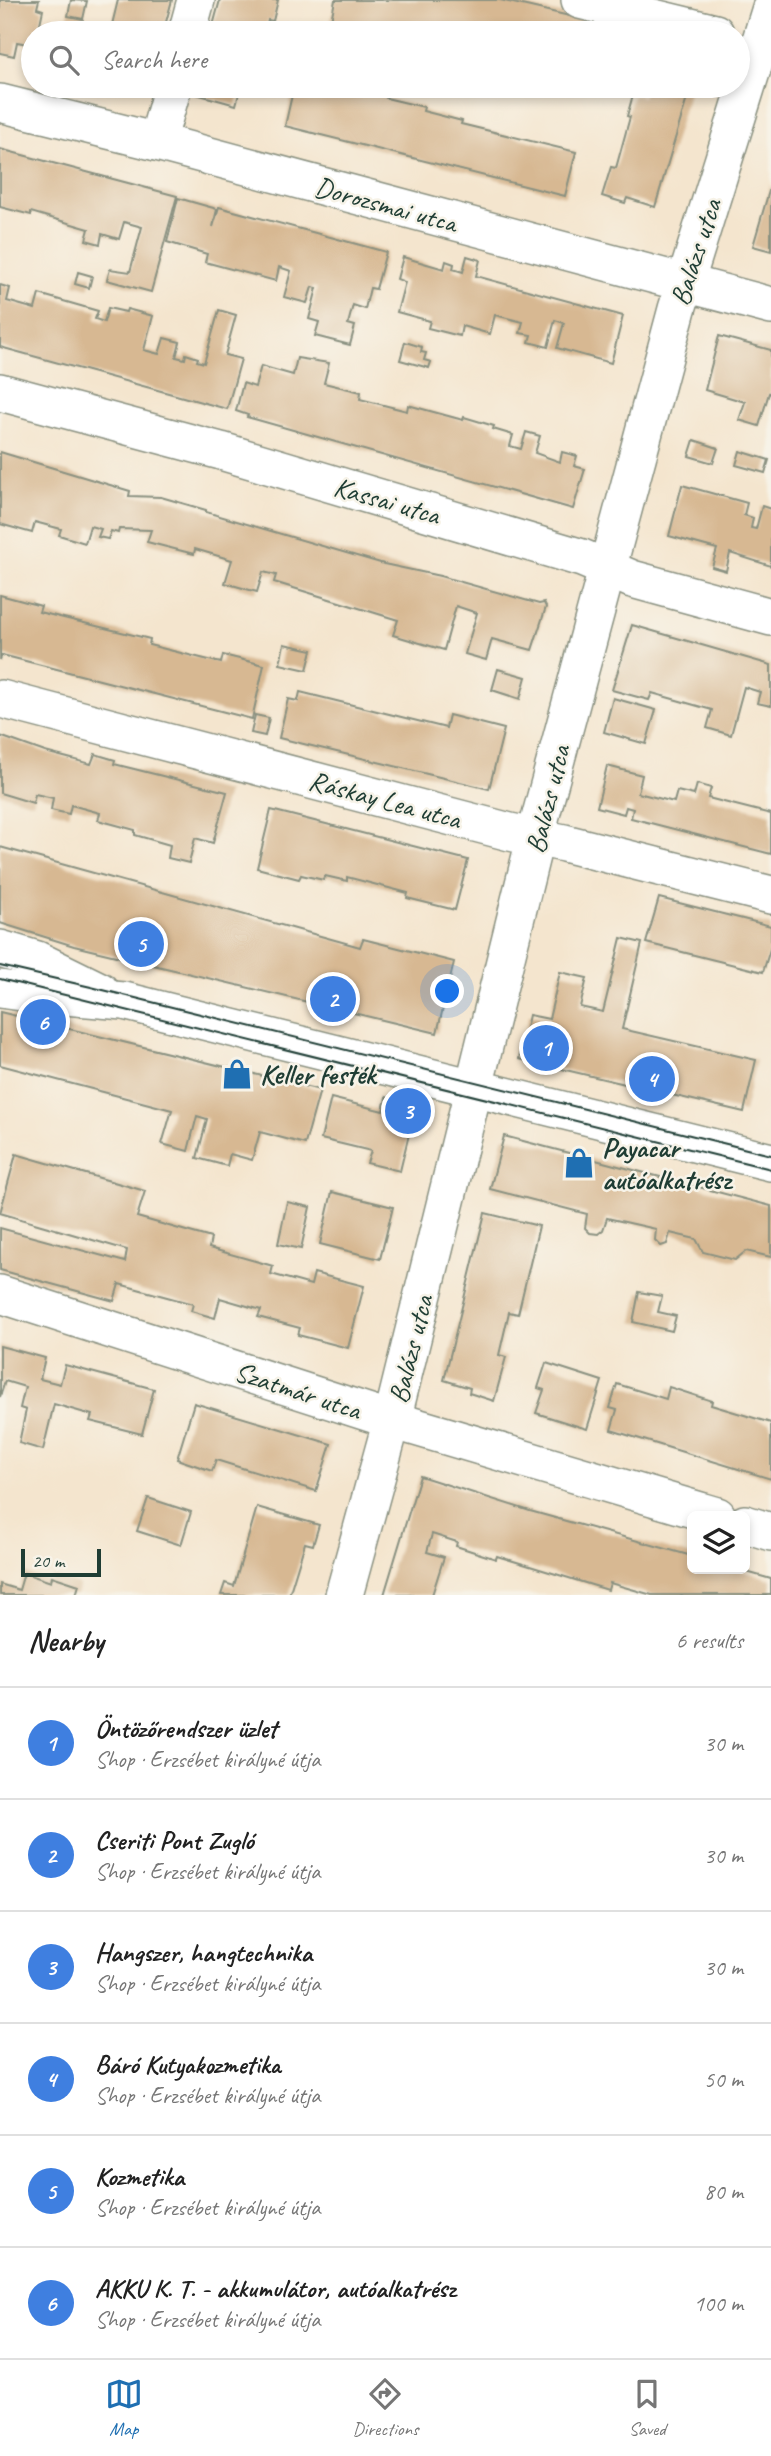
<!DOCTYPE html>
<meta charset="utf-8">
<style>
:root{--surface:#fff;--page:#f6f6f6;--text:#222;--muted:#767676;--line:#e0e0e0;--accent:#1f6fb2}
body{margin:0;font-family:Caveat,sans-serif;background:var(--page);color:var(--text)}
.controls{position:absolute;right:21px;bottom:21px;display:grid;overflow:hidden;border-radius:10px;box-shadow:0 4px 10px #0003}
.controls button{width:63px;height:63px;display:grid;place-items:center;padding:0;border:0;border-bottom:2px solid var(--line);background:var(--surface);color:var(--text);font:35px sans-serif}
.scale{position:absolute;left:21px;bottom:18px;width:80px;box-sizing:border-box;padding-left:7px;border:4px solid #1f3d34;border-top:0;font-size:19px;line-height:24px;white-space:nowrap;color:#1f3d34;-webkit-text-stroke:5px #f7f3e8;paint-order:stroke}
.you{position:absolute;left:448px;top:992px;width:24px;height:24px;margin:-18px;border:5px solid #fff;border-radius:50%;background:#1a73e8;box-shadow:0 0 0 10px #1a73e833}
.badge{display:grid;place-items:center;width:46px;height:46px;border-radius:50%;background:var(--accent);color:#fff;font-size:23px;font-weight:700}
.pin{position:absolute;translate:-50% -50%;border:4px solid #fff;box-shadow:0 2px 7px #0006}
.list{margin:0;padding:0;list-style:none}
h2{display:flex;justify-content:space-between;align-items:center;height:91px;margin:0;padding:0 28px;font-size:30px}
h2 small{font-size:23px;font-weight:400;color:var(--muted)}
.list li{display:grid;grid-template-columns:46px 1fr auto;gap:21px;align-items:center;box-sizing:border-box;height:112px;padding:0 28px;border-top:2px solid var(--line)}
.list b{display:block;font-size:26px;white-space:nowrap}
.list p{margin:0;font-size:23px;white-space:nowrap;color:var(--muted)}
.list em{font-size:23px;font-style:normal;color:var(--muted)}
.icon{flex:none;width:38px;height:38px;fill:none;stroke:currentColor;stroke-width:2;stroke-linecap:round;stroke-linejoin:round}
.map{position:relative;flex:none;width:771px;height:1595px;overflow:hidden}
.search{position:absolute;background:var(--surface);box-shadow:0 4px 10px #0003;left:21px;right:21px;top:21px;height:77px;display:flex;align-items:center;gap:18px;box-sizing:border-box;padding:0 24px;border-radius:38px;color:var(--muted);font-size:26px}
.sheet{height:763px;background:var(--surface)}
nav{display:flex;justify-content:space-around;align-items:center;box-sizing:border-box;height:98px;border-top:2px solid var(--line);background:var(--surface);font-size:19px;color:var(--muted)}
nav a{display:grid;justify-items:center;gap:4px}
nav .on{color:var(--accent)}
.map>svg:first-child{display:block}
</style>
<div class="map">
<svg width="771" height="1595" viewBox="0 0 771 1595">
<rect width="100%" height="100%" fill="#f7f3e8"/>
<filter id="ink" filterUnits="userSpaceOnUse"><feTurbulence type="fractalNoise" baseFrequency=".0143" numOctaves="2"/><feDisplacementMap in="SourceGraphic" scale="14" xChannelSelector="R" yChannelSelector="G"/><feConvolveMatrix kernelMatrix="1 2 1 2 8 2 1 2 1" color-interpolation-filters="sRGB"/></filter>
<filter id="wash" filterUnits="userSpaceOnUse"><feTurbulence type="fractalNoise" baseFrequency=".00686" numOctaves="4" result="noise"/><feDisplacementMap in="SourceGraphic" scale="28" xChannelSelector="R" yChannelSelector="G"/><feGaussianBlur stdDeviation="1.57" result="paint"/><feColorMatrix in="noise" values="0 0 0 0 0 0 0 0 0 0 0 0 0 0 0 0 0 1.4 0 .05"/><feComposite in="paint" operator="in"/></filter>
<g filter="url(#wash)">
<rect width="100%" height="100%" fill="#f4e5ce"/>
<g id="blocks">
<!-- building -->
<g fill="#d7b892">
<polygon points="0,0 39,0 37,8 43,10 38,33 33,33 33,45 17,42 14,56 0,53"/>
<polygon points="71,0 87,1 83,19 68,16"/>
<polygon points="118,0 172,0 163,33 110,33"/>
<polygon points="220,0 278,0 273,21 268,20 265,33 211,33"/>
<polygon points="335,0 500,0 639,32 437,33 402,24 400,32 354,22 351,33 338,33 341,23 331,21"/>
<polygon points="198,86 241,86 236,105 196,94"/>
<polygon points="294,86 379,86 388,88 386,98 424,107 423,111 462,121 461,124 576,152 565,196 285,126"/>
<polygon points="646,86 690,88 655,207 627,198 625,203 602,196 611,167 616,168 630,117 627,116 633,95 643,97"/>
<polygon points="0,149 177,196 151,292 107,280 110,269 130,272 142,227 124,222 119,239 102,234 100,244 86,240 89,229 31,212 31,215 0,207"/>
<polygon points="771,184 771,251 753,246"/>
<polygon points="178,198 217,209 213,227 219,207 386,252 376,289 370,288 365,309 353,305 348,324 355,326 350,345 315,336 319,322 309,319 317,288 312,287 307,303 284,297 291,271 279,267 276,281 205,262 207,254 167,242"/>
<polygon points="467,256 480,260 476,276 623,316 611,363 557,348 564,323 555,320 548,347 529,342 531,335 520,333 523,322 495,315 490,334 462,326 460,336 428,328 430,321 397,312 405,282 397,279 403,257 444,269 446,261 454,264 453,269 463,272"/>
<polygon points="78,272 92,276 89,288 75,284"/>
<polygon points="0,285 10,288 7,301 35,309 39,294 98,311 95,319 104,322 108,308 126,312 127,309 153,316 144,350 159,354 164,338 180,342 176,357 185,359 186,354 198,358 197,361 204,363 219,310 236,315 225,355 241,359 227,409 0,347"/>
<polygon points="719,336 771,350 771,394 769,393 759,426 739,420 745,402 705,390"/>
<polygon points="405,342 422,347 421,352 426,353 424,360 431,362 429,368 400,360"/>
<polygon points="297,358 329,363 324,383 361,392 360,399 407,411 408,405 463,420 464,417 494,426 493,429 513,435 510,446 521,449 526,432 540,436 535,453 560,462 562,452 577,456 574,466 585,469 573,509 247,417 248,415 236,411 243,383 255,387 261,366 293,375"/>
<polygon points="694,440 718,448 713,463 689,456"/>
<polygon points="740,451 769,460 765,473 736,465"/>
<polygon points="0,452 130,491 129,496 161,497 206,510 206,512 384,564 440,576 539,604 544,603 546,607 532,650 492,639 486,660 465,654 477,613 456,606 444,650 393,635 398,620 274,582 276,575 263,572 257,592 225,583 232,560 195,549 194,554 147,542 151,530 119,529 118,533 111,531 108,539 98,537 101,529 90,526 85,543 59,535 61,529 35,522 32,533 0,524"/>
<polygon points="682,485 747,503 744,515 753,518 751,528 756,529 762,506 771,509 771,566 730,553 726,571 712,567 717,549 669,536"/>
<polygon points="0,595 41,606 39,612 150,639 149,645 221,663 223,655 264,665 252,719 2,655 0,660"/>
<polygon points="632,625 771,665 771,706 757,703 760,692 744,687 731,735 707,728 712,710 652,693 649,700 612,690"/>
<polygon points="284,644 312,650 307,670 280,664"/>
<polygon points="498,669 526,677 520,699 492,690"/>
<polygon points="300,692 446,728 449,715 504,729 489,789 279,738 288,699 298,701"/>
<polygon points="613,698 656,710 646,744 604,732"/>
<polygon points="255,715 269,718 265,736 251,733"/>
<polygon points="0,736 45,752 91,764 95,754 115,760 114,764 227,792 213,843 195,838 189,863 168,858 170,845 135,835 135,830 98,820 100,813 71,805 69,814 51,810 53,798 35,794 33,803 0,793"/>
<polygon points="607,766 642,775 638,793 674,802 677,791 694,795 697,784 711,788 708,798 771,814 771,854 631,818 633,809 626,807 624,814 597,807"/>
<polygon points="271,810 468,860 455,910 407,898 408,893 347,877 347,881 325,876 324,880 301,875 299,879 257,868"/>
<polygon points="0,847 360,947 363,939 454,962 437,1033 74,946 0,923"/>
<polygon points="659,898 771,926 771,946 763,972 646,943"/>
<polygon points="621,938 642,943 622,1029 756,1060 744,1112 519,1059 529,1015 549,1019 560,972 587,978 580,1007 603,1012"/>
<polygon points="0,1012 320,1090 305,1144 260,1132 252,1160 230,1154 227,1166 197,1158 207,1119 197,1116 188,1151 162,1144 172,1110 0,1065"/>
<polygon points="386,1097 416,1105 400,1171 367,1163 371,1151 321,1139 331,1098 383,1111"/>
<polygon points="504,1136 771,1206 771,1257 746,1251 735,1260 703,1252 696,1239 670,1233 667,1244 661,1246 655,1240 656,1229 607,1218 603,1230 598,1234 590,1233 585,1228 587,1214 490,1189"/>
<polygon points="16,1154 145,1191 137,1217 211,1238 209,1248 273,1266 271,1274 311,1285 314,1273 364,1286 348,1348 298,1335 300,1328 258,1317 261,1310 220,1298 215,1318 191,1311 193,1304 119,1284 114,1301 0,1270 0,1228 125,1262 127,1250 0,1213"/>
<polygon points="332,1192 393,1207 380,1259 320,1244"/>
<polygon points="287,1202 310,1207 301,1249 278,1244"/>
<polygon points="485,1213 539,1226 518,1314 509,1312 499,1355 506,1357 494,1401 469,1393 470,1388 444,1380"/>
<polygon points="639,1292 662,1296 658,1312 676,1316 672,1331 633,1322"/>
<polygon points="0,1346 45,1358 40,1379 60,1384 65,1365 154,1389 142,1434 90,1421 92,1415 54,1404 43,1450 19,1443 26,1410 20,1408 25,1387 5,1381 0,1397"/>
<polygon points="546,1363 602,1381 587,1429 536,1413 544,1390 538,1388"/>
<polygon points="617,1384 666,1399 669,1387 712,1401 711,1405 771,1423 771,1479 611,1430 617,1410 610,1408"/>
<polygon points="194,1403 331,1444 316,1491 216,1460 212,1471 177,1459"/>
<polygon points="420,1476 530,1511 692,1556 692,1569 736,1569 771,1579 771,1595 652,1595 610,1583 608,1590 497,1556 496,1559 456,1546 457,1542 432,1534 427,1552 444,1557 432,1595 384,1595"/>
<polygon points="148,1498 191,1512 181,1545 137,1531"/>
<polygon points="257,1507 319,1525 313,1545 305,1543 289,1595 221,1595 225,1583 234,1586"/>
<polygon points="24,1573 51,1582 52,1576 79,1585 76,1595 0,1595 0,1584 19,1590"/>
</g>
</g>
</g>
<g filter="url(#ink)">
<use href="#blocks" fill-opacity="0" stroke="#8a9181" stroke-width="2"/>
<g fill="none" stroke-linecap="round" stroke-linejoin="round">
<!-- minor casing -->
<g stroke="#8a9181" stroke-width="40">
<g id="minor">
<polyline points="580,0 715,33"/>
<polyline points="187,33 196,0"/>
<polyline points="0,103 157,142 771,306"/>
<polyline points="157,142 173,86"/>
<polyline points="0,392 221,451 582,558 632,579 771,617"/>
<polyline points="1,699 510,832 564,843 771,895"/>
<polyline points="0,949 37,960 100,991"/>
<polyline points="0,989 29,993 124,1001 771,1162"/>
<polyline points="0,1294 392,1420 717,1516"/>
<polyline points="745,1524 771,1532"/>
<polyline points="344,1595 392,1420 541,815 677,309 771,8"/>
</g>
</g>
<!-- minor -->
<use href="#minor" stroke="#fff" stroke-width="37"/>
<!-- tram -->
<g stroke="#1f3d34" stroke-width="2">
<polyline points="0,966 91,987 771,1155"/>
<polyline points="0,979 771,1169"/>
</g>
</g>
</g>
<!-- icons -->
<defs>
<g id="shop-bare" transform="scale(2.415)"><path d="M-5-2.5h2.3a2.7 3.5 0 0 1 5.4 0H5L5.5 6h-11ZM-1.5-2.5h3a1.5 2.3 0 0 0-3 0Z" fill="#1f6fb2" stroke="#f7f3e8" stroke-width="2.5" paint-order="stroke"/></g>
</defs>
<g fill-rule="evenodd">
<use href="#shop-bare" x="237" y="1074"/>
<use href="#shop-bare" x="579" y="1163"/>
</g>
<g text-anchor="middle" stroke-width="5" stroke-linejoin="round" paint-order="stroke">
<!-- street labels -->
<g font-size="28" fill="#1f3d34" stroke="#f7f3e8">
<text transform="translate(386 204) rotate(15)" y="10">Dorozsmai utca</text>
<text transform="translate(695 252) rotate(-72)" y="10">Balázs utca</text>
<text transform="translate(387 500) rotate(16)" y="10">Kassai utca</text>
<text transform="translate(385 799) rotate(15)" y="10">Ráskay Lea utca</text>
<text transform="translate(547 799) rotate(-76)" y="10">Balázs utca</text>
<text transform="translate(410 1349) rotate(-76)" y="10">Balázs utca</text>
<text transform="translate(298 1390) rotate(18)" y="10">Szatmár utca</text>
</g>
<!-- poi labels -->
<g font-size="28" font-weight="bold" fill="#1f3d34" stroke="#f7f3e8" text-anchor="start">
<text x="260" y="1084">Keller festék</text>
<text x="602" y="1157">Payacar<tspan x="602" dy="32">autóalkatrész</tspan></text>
</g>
</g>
</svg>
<div class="controls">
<button><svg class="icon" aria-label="layers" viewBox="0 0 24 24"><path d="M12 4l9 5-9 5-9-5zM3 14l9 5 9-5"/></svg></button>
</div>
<div class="scale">20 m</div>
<div class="you"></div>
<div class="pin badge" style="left:546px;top:1048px;background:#3f7fe0">1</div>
<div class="pin badge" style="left:333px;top:999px;background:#3f7fe0">2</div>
<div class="pin badge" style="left:408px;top:1111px;background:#3f7fe0">3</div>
<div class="pin badge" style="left:652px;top:1079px;background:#3f7fe0">4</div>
<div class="pin badge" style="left:141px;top:944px;background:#3f7fe0">5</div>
<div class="pin badge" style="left:43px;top:1022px;background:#3f7fe0">6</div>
<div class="search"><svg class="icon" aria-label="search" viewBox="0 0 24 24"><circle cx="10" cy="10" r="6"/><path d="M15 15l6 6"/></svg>Search here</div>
</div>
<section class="sheet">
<h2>Nearby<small>6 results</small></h2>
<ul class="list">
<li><span class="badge" style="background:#3f7fe0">1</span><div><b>Öntözőrendszer üzlet</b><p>Shop · Erzsébet királyné útja</p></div><em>30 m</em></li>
<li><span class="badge" style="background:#3f7fe0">2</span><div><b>Cseriti Pont Zugló</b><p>Shop · Erzsébet királyné útja</p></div><em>30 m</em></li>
<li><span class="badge" style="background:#3f7fe0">3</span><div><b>Hangszer, hangtechnika</b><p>Shop · Erzsébet királyné útja</p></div><em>30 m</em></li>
<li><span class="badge" style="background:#3f7fe0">4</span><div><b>Báró Kutyakozmetika</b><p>Shop · Erzsébet királyné útja</p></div><em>50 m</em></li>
<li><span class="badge" style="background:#3f7fe0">5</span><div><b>Kozmetika</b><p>Shop · Erzsébet királyné útja</p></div><em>80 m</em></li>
<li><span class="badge" style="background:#3f7fe0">6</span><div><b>AKKU K. T. - akkumulátor, autóalkatrész</b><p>Shop · Erzsébet királyné útja</p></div><em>100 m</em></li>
</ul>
</section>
<nav>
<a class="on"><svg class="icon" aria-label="map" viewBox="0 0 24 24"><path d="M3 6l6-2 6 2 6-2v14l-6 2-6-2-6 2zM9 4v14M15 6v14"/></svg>Map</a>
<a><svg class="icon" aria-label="directions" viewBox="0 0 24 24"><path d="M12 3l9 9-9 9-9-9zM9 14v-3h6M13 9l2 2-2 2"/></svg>Directions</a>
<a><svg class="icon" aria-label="saved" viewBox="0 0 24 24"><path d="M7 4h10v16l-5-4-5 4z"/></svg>Saved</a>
</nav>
